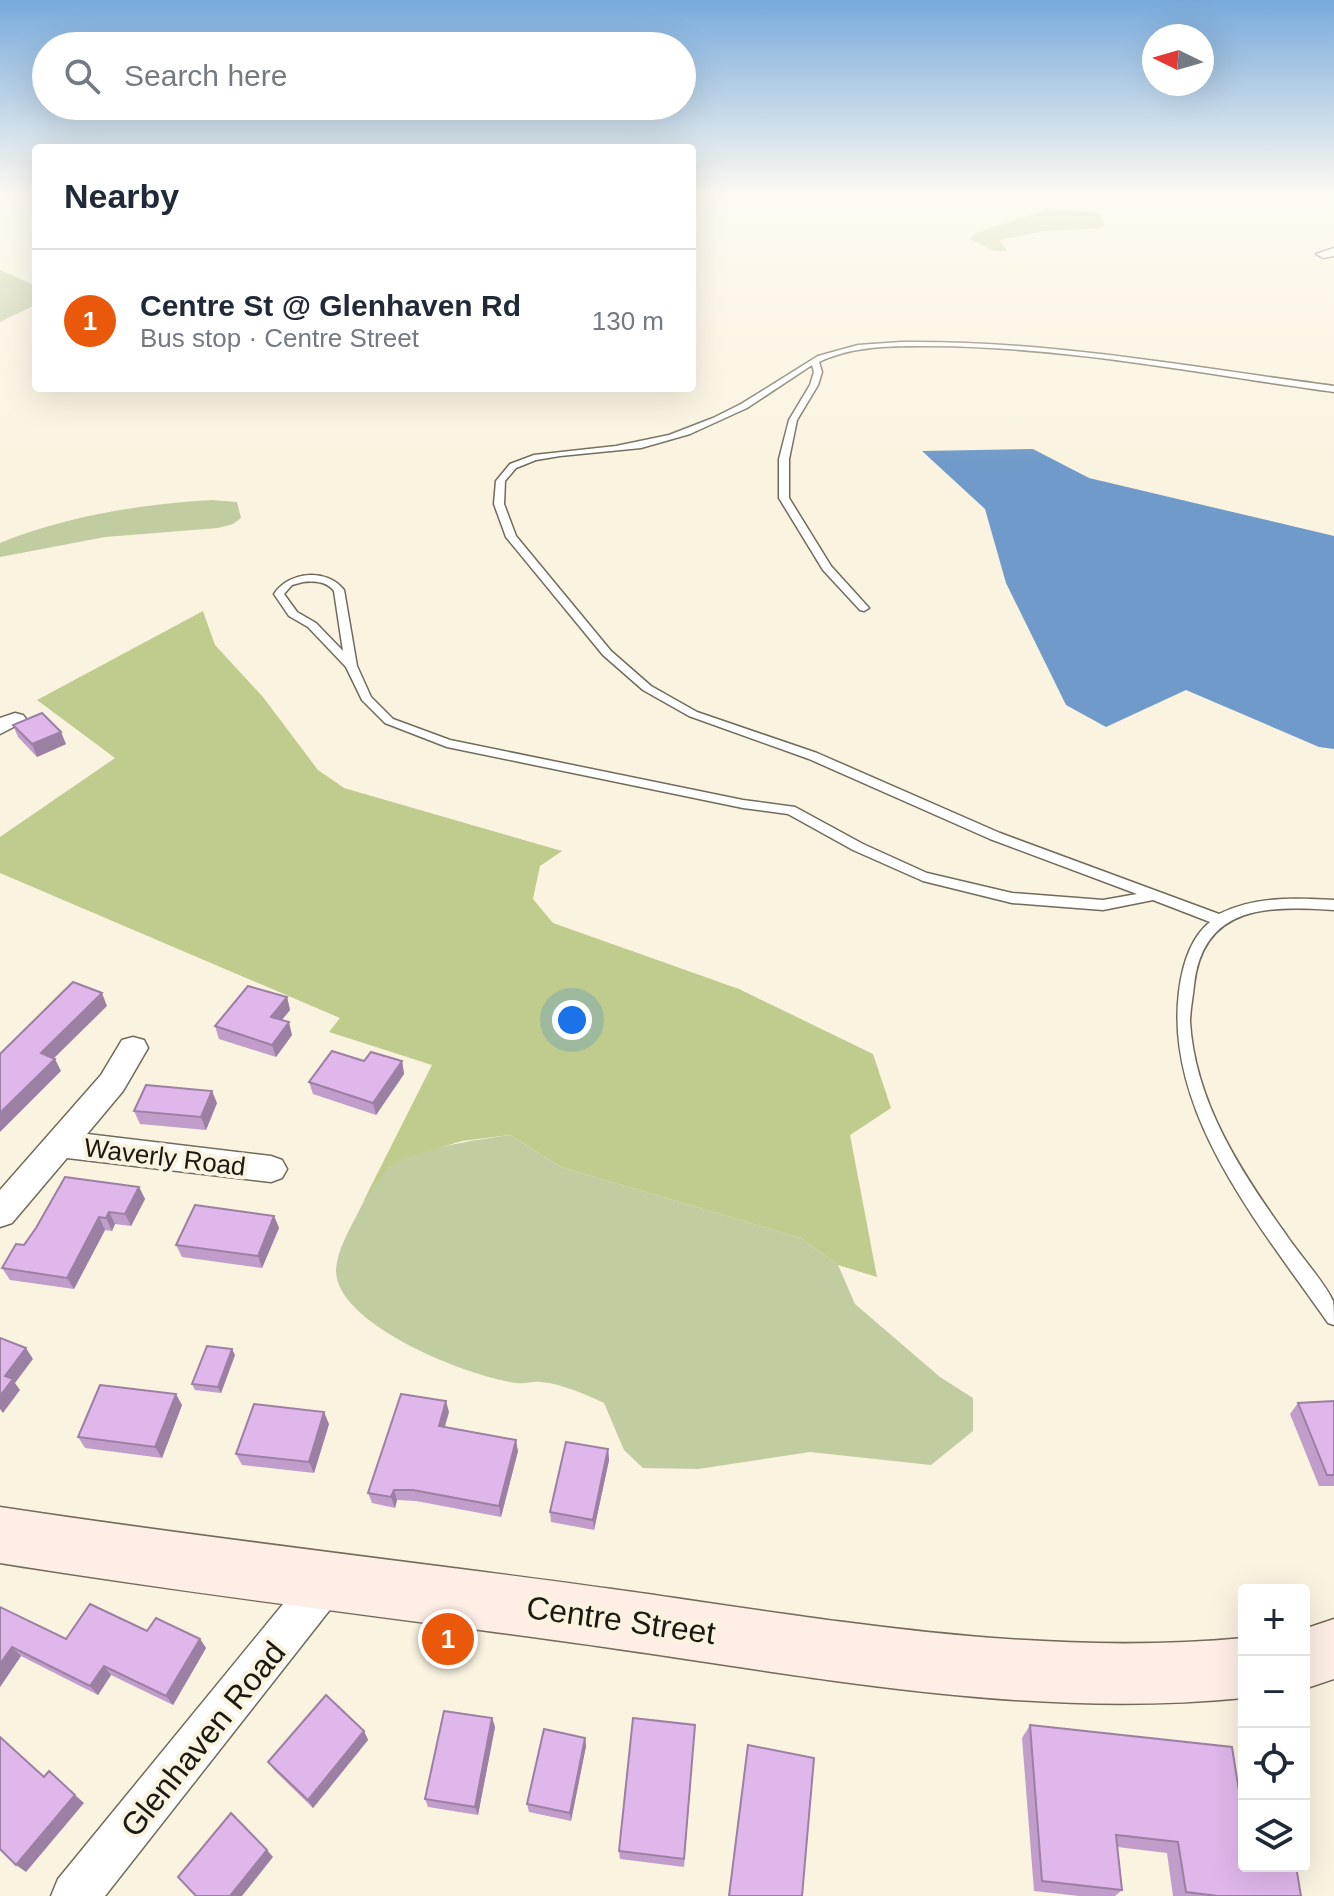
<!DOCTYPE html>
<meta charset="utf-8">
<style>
:root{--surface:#fff;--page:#f2f2f3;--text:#1f2937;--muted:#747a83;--line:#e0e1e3;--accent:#ea580c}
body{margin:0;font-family:Arial,sans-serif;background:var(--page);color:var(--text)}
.controls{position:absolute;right:24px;bottom:24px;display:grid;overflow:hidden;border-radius:8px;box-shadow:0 8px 32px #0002}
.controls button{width:72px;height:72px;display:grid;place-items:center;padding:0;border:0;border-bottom:2px solid var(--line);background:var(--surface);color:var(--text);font:40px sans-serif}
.compass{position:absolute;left:1142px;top:24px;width:72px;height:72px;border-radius:50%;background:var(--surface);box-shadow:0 8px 32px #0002;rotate:275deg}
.you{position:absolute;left:572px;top:1020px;width:28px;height:28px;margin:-20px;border:6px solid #fff;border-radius:50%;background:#1a73e8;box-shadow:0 0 0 12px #1a73e833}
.badge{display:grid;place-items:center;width:52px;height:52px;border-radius:50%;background:var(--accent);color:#fff;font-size:26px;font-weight:700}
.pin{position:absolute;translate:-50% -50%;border:4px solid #fff;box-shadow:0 2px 8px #0006}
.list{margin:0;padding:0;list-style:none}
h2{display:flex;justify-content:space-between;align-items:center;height:104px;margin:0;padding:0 32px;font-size:34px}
h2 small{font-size:26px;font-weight:400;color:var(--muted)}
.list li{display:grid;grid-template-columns:52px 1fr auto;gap:24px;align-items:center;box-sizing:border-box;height:144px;padding:0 32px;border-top:2px solid var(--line)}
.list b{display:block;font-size:30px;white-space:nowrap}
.list p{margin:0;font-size:26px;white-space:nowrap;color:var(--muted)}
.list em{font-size:26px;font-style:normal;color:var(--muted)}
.icon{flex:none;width:44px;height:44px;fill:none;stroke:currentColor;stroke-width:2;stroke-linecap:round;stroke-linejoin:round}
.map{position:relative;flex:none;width:1334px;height:1896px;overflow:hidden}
.search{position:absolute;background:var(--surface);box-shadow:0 8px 32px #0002;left:32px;top:32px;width:664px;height:88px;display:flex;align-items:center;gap:20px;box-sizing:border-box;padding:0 28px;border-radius:44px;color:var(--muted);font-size:30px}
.panel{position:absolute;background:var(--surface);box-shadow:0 8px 32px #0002;left:32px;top:144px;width:664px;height:248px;border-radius:8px}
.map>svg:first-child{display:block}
</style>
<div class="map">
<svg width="1334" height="1896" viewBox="0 0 1334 1896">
<rect width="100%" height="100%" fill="#faf3e0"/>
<!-- green -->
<g fill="#c2cca1">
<path d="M1045 209 1097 212 1105 224 1100 228 1044 231 1000 240 1007 251H994L970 239C977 228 1028 219 1045 209Z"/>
<polygon points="0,270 36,286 35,305 0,322"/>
<path d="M212 500 237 502 241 518 233 524 218 528 105 537 0 557V543C66 516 141 504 212 500Z"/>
<path d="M510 1135 561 1167 801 1238 838 1265 855 1304 940 1377 973 1398V1431L931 1465 810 1452 698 1469 643 1468 624 1450 604 1403C585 1394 562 1384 541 1382 533 1381 525 1384 517 1383 471 1378 335 1325 336 1270 337 1251 349 1230 358 1213 365 1198 376 1179 388 1168 409 1149 482 1139 510 1135Z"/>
</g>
<!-- forest -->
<polygon fill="#bfcc8e" points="203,611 215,645 263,697 318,770 344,788 562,851 540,866 533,899 553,923 739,989 873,1054 891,1108 850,1135 877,1277 838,1265 801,1238 561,1167 510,1135 462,1141 406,1158 389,1167 363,1202 432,1065 329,1032 340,1018 0,873 0,837 115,758 37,700"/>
<!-- water -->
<polygon fill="#709ac9" points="1033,449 1089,478 1334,536 1334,749 1319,747 1186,690 1106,727 1066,705 1006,583 985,509 922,451"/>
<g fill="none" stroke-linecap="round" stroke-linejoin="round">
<!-- service casing -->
<g stroke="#716b5b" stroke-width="3">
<path id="service" d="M901 342C1047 340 1190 367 1334 386V392C1201 374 1068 347 933 346 895 346 854 345 819 362L822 372 818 385 797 420 789 459V498L831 566 869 608 864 611 860 610 823 570 779 498V459L789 420 810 385 814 372 812 365 747 408 690 434 641 448 560 456 536 460 516 468 505 481 504 504 516 536 611 651 651 686 697 712 817 753 1000 833 1219 914C1255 896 1294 898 1334 900V910C1270 906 1203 904 1194 985 1193 997 1190 1010 1190 1022 1195 1102 1241 1172 1287 1236 1299 1254 1325 1283 1333 1301 1334 1307 1334 1318 1334 1325L1328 1323C1262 1228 1164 1114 1179 992 1182 967 1190 938 1210 922L1153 900 1103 910 1012 903 923 881 853 850 788 814 743 808 447 747 385 723 362 700 346 667 308 627 289 616 274 594C289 571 327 568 344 590L357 666 371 697 393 719 450 740 743 800 795 807 863 844 927 873 1012 893 1103 900 1137 894 990 839 809 759 689 716 643 690 603 655 506 537 494 504 496 481 510 464 534 455 616 446 669 435 713 418 741 404 818 356 858 345ZM303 582C314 581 326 581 334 591L343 651 316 623 297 612 284 594 292 585Z"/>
</g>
<!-- minor casing -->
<g stroke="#716b5b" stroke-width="3">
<g id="minor">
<polygon points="1334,248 1334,256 1323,258 1316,254"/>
<polygon points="15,713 23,715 27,720 0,734 0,718"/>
<polygon points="133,1037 144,1040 148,1048 123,1091 87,1134 271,1156 282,1160 287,1169 282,1178 271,1182 67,1158 12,1223 0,1227 0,1190 101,1075 122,1040"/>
<polygon points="329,1559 343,1565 349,1579 343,1593 105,1896 51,1896 58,1879 315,1565"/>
</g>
</g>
<!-- secondary casing -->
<g stroke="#716b5b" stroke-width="3">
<g id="secondary">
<path d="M0 1507C203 1538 408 1561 612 1589 821 1618 1032 1658 1244 1638V1698C1032 1719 820 1678 611 1648 408 1619 203 1596 0 1563Z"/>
<polygon points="1334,1619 1334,1679 1304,1689 1304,1629"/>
</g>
</g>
<!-- service -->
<use href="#service" fill="#fff" fill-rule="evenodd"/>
<!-- minor -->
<use href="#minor" fill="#fff" fill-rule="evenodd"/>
<!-- secondary -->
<use href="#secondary" fill="#feeee6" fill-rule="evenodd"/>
</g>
<!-- wall -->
<g fill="#c09dca">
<polygon points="13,725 66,744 37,757 18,737"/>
<polygon points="287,997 290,1010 282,1020 292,1035 276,1057 219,1039 215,1026"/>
<polygon points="364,1061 402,1061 404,1074 376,1115 313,1094 309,1082"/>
<polygon points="217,1103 206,1130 140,1124 134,1111"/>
<polygon points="139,1187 145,1199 131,1226 115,1224 112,1231 105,1230 74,1289 10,1280 2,1268 24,1245"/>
<polygon points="274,1216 279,1228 262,1268 182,1257 176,1245"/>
<polygon points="235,1355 221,1393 195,1390 192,1384"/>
<polygon points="1334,1401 1334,1486 1319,1486 1290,1414 1298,1403"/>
<polygon points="182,1405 162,1458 85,1448 78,1437"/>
<polygon points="449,1412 445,1427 518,1451 501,1517 416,1501 397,1500 395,1508 372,1503 368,1493"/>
<polygon points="329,1424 314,1473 242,1465 236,1454"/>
<polygon points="608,1449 609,1460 594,1530 551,1522 550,1512"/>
<polygon points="0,1607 66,1639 147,1631 200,1639 206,1648 173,1705 111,1675 98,1695 21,1656 0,1687"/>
<polygon points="492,1718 495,1727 478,1815 428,1807 425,1799"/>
<polygon points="695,1725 684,1867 620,1859 619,1851"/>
<polygon points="1030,1725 1244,1866 1301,1896 1173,1896 1167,1853 1117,1847 1122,1890 1115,1896 1079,1896 1034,1891 1022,1738"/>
<polygon points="364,1731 368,1740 313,1808 274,1770 268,1762"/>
<polygon points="585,1738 586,1746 571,1821 529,1812 527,1804"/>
</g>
<!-- shaded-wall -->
<g fill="#9c80a4">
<polygon points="61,732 66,744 37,757 32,744"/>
<polygon points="102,993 107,1006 47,1065 41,1053"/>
<polygon points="287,997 290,1010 274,1029 271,1017"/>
<polygon points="289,1022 292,1035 276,1057 272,1045"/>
<polygon points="55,1059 61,1071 0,1132 0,1113"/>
<polygon points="402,1061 404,1074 376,1115 373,1103"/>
<polygon points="212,1091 217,1103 206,1130 201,1117"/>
<polygon points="139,1187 145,1199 131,1226 125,1214"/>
<polygon points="109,1212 115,1224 112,1231 106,1218"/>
<polygon points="274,1216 279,1228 262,1268 258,1256"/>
<polygon points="99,1217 105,1230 74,1289 67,1278"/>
<polygon points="26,1348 33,1359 15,1383 20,1390 3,1413 0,1409 0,1396 5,1376"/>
<polygon points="232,1349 235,1355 221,1393 218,1387"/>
<polygon points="176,1394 182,1405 162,1458 155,1447"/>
<polygon points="446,1401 449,1412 441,1437 439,1426"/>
<polygon points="324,1412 329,1424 314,1473 309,1462"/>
<polygon points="516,1440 518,1451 501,1517 499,1506"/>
<polygon points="608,1449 609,1460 594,1530 593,1520"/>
<polygon points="394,1490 397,1500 395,1508 391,1497"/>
<polygon points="200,1639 206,1648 173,1705 166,1696"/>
<polygon points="12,1647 21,1656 0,1687 0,1664"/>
<polygon points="104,1666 111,1675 98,1695 90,1686"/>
<polygon points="492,1718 495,1727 478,1815 475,1807"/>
<polygon points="364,1731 368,1740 313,1808 308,1800"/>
<polygon points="585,1738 586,1746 571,1821 570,1813"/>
<polygon points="75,1795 84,1803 26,1872 16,1865"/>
<polygon points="267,1850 273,1857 242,1896 230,1896"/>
</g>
<!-- building -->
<g fill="#dfb7eb" stroke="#9c80a4" stroke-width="2">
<polygon points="42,713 61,732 32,744 13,725"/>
<polygon points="73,982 102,993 41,1053 55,1059 0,1113 0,1054"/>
<polygon points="248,986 287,997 271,1017 289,1022 272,1045 215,1026"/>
<polygon points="332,1051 364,1061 371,1052 402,1061 373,1103 309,1082"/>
<polygon points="146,1085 212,1091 201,1117 134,1111"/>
<polygon points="65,1177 139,1187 125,1214 109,1212 106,1218 99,1217 67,1278 2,1268 16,1244 24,1245 36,1228"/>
<polygon points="195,1205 274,1216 258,1256 176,1245"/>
<polygon points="0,1338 26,1348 5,1376 13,1379 0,1396"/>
<polygon points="207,1346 232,1349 218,1387 192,1384"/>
<polygon points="100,1385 176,1394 155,1447 78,1437"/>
<polygon points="401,1394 446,1401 439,1426 516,1440 499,1506 413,1490 394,1490 391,1497 368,1493"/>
<polygon points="1334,1401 1334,1475 1327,1475 1298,1403"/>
<polygon points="254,1404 324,1412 309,1462 236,1454"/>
<polygon points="566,1442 608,1449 593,1520 550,1512"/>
<polygon points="90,1604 147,1631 156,1618 200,1639 166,1696 104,1666 90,1686 12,1647 0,1664 0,1607 66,1639"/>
<polygon points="326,1695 364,1731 308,1800 268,1762"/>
<polygon points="444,1711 492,1718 475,1807 425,1799"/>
<polygon points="633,1718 695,1725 684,1859 619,1851"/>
<polygon points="1030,1725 1232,1747 1244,1823 1244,1866 1296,1866 1301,1896 1218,1896 1186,1892 1178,1842 1116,1835 1122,1890 1042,1881"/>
<polygon points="544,1729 585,1738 570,1813 527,1804"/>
<polygon points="0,1737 44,1777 49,1771 75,1795 16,1865 0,1849"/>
<polygon points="748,1745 814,1758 802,1896 729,1896"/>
<polygon points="231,1813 267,1850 230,1896 196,1896 178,1877"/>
</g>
<!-- sky -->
<linearGradient id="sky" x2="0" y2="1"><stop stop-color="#78aadc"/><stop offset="0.42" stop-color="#fdfaf1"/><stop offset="1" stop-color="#fdfaf1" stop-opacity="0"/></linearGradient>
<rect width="1334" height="461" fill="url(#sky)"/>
<g text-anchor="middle" stroke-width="8" stroke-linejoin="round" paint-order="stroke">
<!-- street labels -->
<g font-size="26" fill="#1b1912" stroke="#faf3e0">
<text transform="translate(165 1157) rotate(7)" y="9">Waverly Road</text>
</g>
<!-- near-street labels -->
<g font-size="32" fill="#1b1912" stroke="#faf3e0">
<text transform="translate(621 1620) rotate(8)" y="11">Centre Street</text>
<text transform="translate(203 1739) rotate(-51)" y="11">Glenhaven Road</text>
</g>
</g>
</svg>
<div class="controls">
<button>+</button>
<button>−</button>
<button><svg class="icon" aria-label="locate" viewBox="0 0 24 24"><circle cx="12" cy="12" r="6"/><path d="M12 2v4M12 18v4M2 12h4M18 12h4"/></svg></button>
<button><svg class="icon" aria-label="layers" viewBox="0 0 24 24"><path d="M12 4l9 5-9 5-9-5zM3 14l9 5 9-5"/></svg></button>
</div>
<svg class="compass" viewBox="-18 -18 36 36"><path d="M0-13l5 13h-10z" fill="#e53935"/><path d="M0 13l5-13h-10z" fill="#747a83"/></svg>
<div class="you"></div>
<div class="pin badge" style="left:448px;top:1639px">1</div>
<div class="search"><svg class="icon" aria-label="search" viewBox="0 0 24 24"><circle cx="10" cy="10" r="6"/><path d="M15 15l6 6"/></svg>Search here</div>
<section class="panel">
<h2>Nearby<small></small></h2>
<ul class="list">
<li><span class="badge">1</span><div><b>Centre St @ Glenhaven Rd</b><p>Bus stop · Centre Street</p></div><em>130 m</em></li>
</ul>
</section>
</div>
